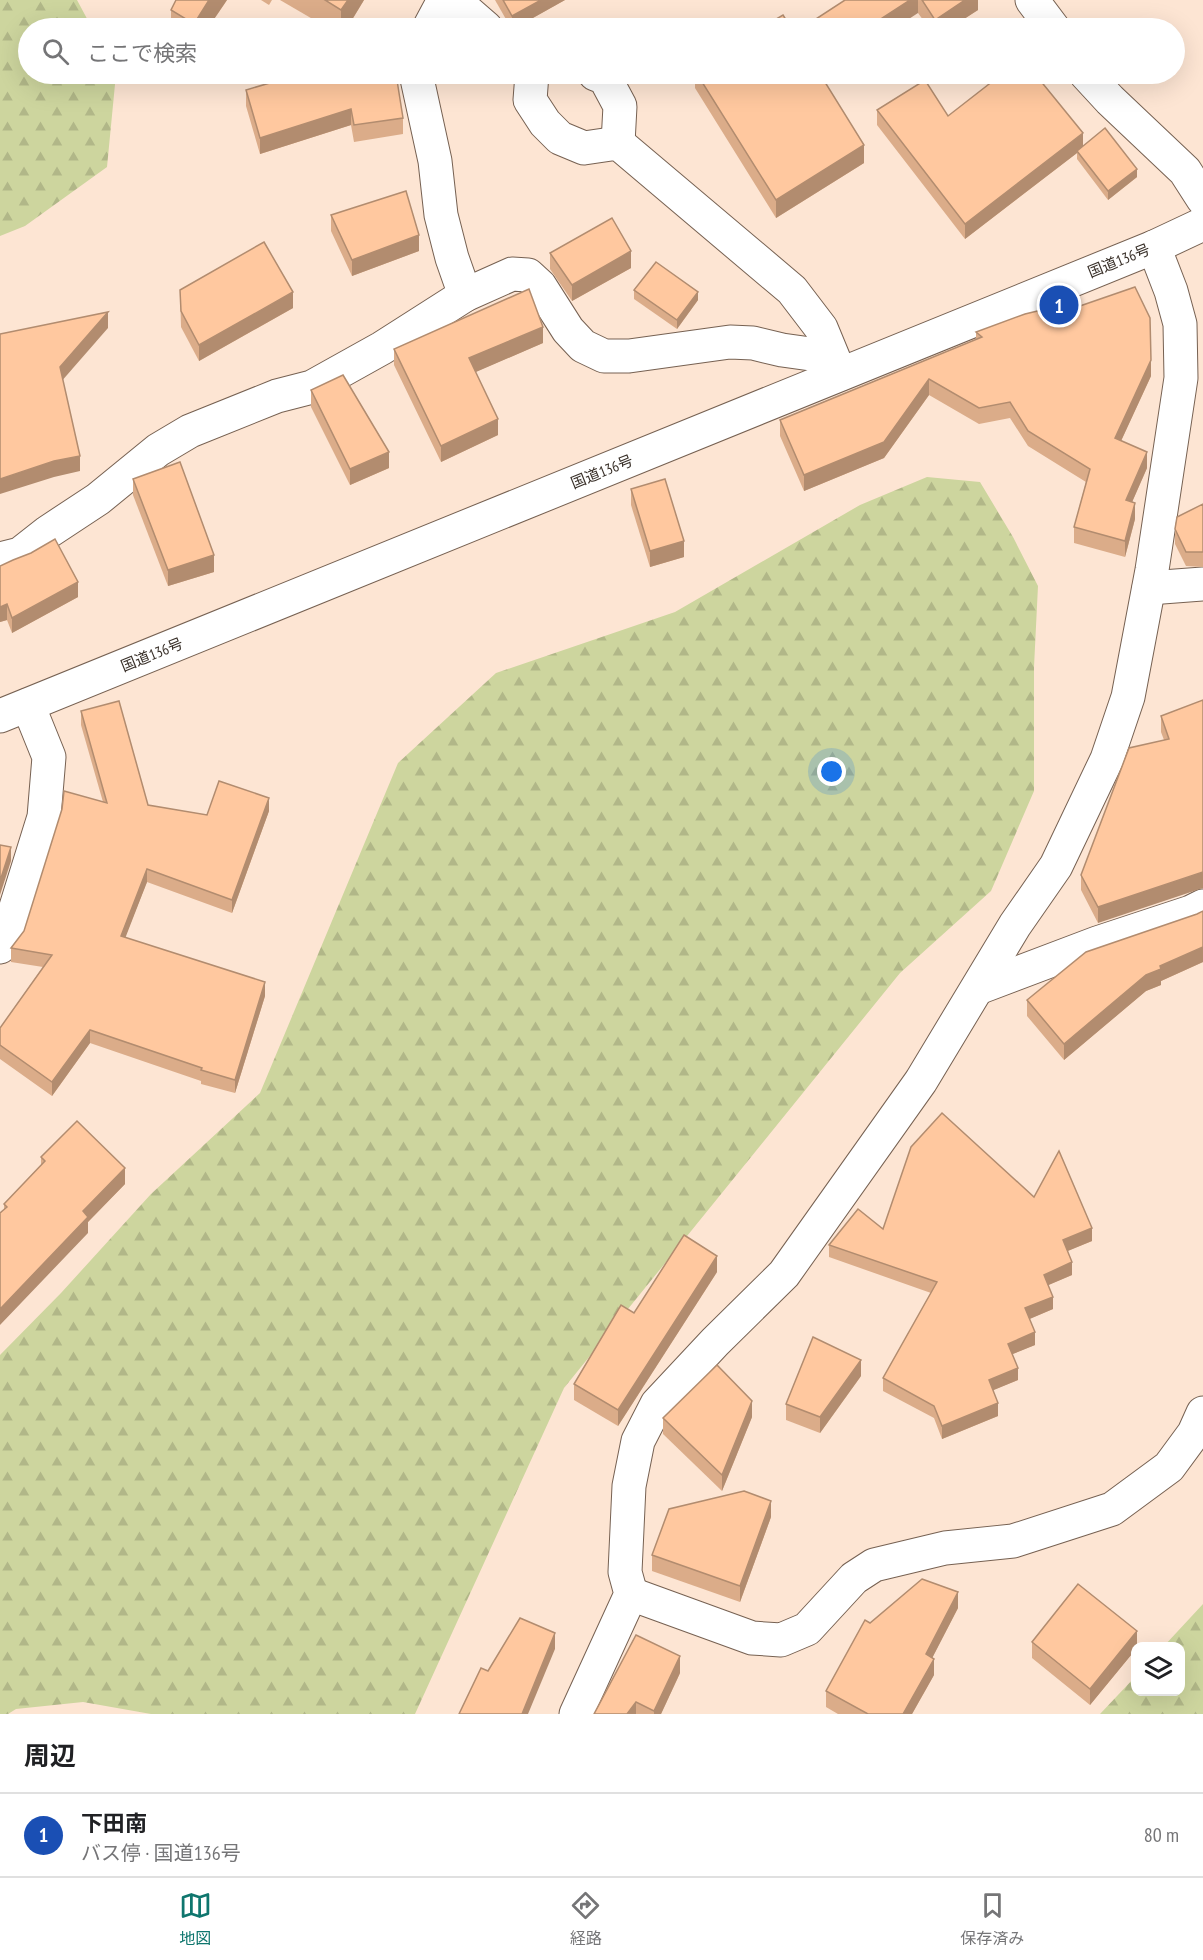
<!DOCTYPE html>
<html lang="ja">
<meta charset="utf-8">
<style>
:root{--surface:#fff;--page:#f6f6f6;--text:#202124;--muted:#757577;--line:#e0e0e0;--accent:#0f766e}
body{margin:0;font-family:"PT Sans Narrow","Noto Sans JP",sans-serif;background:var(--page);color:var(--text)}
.controls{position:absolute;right:18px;bottom:18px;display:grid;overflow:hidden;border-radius:12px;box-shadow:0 6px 24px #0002}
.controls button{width:54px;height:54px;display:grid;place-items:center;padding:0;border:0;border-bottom:2px solid var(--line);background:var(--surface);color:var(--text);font:30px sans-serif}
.you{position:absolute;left:832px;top:772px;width:21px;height:21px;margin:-15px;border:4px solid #fff;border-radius:50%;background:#1a73e8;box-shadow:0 0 0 9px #1a73e833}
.badge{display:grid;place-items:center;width:39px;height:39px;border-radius:50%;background:var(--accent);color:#fff;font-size:20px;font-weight:700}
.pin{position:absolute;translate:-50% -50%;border:3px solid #fff;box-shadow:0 2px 6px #0006}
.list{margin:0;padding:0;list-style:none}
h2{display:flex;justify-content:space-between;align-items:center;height:78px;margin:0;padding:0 24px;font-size:26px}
h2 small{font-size:20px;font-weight:400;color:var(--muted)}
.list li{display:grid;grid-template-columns:39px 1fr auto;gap:18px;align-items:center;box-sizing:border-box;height:84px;padding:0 24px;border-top:2px solid var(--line)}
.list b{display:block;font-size:22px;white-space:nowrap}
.list p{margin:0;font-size:20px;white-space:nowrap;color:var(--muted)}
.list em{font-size:20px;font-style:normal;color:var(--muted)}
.icon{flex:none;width:33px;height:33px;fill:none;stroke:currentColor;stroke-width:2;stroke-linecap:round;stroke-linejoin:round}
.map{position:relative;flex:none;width:1203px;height:1714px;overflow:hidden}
.search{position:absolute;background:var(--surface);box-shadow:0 6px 24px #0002;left:18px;right:18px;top:18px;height:66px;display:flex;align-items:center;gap:15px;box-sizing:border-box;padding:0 21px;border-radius:33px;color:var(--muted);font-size:22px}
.sheet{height:162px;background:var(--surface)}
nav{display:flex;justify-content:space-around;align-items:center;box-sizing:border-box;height:84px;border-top:2px solid var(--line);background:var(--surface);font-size:16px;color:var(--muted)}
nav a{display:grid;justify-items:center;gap:3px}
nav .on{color:var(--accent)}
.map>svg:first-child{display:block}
</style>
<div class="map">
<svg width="1203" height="1714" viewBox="0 0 1203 1714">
<defs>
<pattern id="forest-firs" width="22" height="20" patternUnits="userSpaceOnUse" patternTransform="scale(1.5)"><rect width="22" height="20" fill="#cdd59e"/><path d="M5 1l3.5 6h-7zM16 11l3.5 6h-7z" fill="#b1b788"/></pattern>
</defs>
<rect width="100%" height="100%" fill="#fde5d3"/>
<!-- forest -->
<g fill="url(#forest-firs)">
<polygon points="0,0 77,0 92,28 28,28 28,74 116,74 107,167 25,226 0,236"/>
<polygon points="927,477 980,482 1013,537 1038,586 1034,667 1034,791 991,891 900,973 564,1388 415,1714 151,1714 83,1702 16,1709 8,1714 0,1714 0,1355 61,1293 151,1194 260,1093 398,763 496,673 675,612 860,505"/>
<polygon points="1203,1604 1203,1714 1100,1714 1135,1677 1136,1692 1180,1692 1180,1646 1164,1646"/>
</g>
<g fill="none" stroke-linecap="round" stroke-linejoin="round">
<!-- minor casing -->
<g stroke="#766152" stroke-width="35">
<g id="minor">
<polyline points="454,0 486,28"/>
<polyline points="1032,0 1053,28"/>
<polyline points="429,28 444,0"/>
<polyline points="416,74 435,161 441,215 452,258 465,295"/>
<polyline points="532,74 530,100 545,123 560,138 584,148 618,143 792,290 821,328 840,374"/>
<polyline points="595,74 605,78 620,106 618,143"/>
<polyline points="1086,74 1110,100 1185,171 1203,199"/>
<polyline points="0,559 20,554 48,532 98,499 158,450 190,431 277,396 312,387 382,348 465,295 512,274 528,275 540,286 568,330 583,346 604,356 629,356 730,342 753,343 782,350 832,357"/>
<polyline points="1149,588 1203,584"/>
<polyline points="0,947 6,939 44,817 49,757 28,705"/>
<polyline points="978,988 1097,943 1191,912 1203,906"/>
<polyline points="631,1594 752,1638 781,1640 807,1629 854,1578 874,1565 945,1548 1013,1541 1112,1509 1169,1467 1194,1433 1203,1413"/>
<polyline points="576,1714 631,1594 625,1572 629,1486 638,1441 657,1404 715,1342 784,1274 921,1081 1015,925 1056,866 1107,759 1128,697 1152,570 1181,378 1180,324 1171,291 1154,247"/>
</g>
</g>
<!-- trunk casing -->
<g stroke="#766152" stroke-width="35">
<polyline id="trunk" points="0,716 1154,247 1203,224"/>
</g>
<!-- minor -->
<use href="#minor" stroke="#fff" stroke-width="33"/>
<!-- trunk -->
<use href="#trunk" stroke="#fff" stroke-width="33"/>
</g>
<!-- wall -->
<g fill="#dbac89">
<polygon points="227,0 208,28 171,28 171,10"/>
<polygon points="261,0 272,0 269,5"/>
<polygon points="280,0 364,0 347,28 328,28"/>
<polygon points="495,0 565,0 515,28 511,28"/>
<polygon points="844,0 978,0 978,10 950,28 929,28 918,13"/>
<polygon points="695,74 826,74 822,77 864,163 776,218 695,88"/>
<polygon points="246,90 403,118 403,134 354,142 351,125 260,154 246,106"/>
<polygon points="877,110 948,116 1083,146 1137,177 1108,200 1077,159 1077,153 965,239 877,125"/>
<polygon points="331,215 419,251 352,276 331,231"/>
<polygon points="550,253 631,268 572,301 550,269"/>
<polygon points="180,290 293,308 199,361 181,327"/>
<polygon points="634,290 698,300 677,329 634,299"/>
<polygon points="1077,307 1151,376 1121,441 1147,468 1132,502 1135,519 1125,557 1074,543 1074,527 1086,482 1028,446 1010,418 979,424 929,395 884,458 804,491 780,436 780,420 976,340 976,332"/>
<polygon points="543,343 475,372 498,435 441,462 394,365 394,349"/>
<polygon points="311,390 389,468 350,485 311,407"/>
<polygon points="133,479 214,572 168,586 133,495"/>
<polygon points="631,489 684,557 650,567 631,505"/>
<polygon points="1203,504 1203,567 1186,566 1175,544 1175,529"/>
<polygon points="0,566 78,597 12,633 7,620 0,622"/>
<polygon points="1203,700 1098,923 1081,890 1081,875 1164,740 1161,732 1161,716"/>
<polygon points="81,711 148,805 207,815 269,811 232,913 147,882 125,937 265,996 235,1093 201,1084 201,1081 90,1043 52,1096 0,1059 0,1028 43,967 11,962 11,948 24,931 103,802 81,725"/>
<polygon points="1203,911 1203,962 1161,981 1161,985 1146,991 1064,1060 1027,1016 1027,1000"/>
<polygon points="41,1157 125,1184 88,1222 88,1233 4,1210 4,1204 41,1165"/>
<polygon points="1034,1197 1092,1241 1067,1251 1072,1275 1048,1285 1053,1309 1029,1319 1035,1345 1012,1354 1018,1380 993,1390 998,1416 942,1439 934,1418 883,1391 883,1378 931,1293 829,1257 829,1245 883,1229"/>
<polygon points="717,1272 618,1426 574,1400 574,1384 634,1313"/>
<polygon points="861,1376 820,1433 786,1420 786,1404"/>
<polygon points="752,1417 722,1491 663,1434 663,1418"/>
<polygon points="771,1517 740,1602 652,1571 652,1555"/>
<polygon points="958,1608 932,1658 934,1675 912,1714 838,1714 826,1707 826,1691 870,1623"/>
<polygon points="1032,1642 1137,1647 1136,1647 1136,1649 1090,1705 1032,1658"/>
<polygon points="680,1673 661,1714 594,1714"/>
</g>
<!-- shaded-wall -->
<g fill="#b28c6f">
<polygon points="209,0 227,0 208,28 194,28 194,24"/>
<polygon points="348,0 364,0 347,28 341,28 341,10"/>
<polygon points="541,0 565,0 515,28 512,28 512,16"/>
<polygon points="910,0 918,0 918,13 895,28 867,28"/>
<polygon points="965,0 978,0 978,10 950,28 935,28 935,20"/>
<polygon points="351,109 351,125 260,154 260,138"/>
<polygon points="1083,133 1083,148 1077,151 1077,153 965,239 965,224"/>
<polygon points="864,145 864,163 776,218 776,200"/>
<polygon points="1137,169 1137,177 1108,200 1108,191"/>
<polygon points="419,235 419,251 352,276 352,260"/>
<polygon points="631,251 631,268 572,301 572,285"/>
<polygon points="293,292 293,308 199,361 199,345"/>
<polygon points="698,292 698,300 677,329 677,320"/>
<polygon points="108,312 108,328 60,383 60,367"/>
<polygon points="543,327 543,343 469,375 469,358"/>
<polygon points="1151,360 1151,376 1115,454 1115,438"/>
<polygon points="929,379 929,395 884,458 804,491 804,475"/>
<polygon points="498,419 498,435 441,462 441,446"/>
<polygon points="389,452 389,468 350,485 350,469"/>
<polygon points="1147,452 1147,468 1126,516 1126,500"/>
<polygon points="80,456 80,471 54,477 0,494 0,479 54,461"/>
<polygon points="1135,503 1135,519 1125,557 1125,541"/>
<polygon points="684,541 684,557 650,567 650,551"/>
<polygon points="214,555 214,572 168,586 168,570"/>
<polygon points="78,582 78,597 12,633 12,618"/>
<polygon points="7,604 7,620 0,622 0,607"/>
<polygon points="269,798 269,811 232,913 232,900"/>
<polygon points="11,847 11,861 0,895 0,881"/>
<polygon points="147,869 147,882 121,949 121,936"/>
<polygon points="1203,872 1203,888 1098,923 1098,907"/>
<polygon points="1203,947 1203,962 1161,981 1161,985 1146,991 1064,1060 1064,1044 1146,975 1160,966"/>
<polygon points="265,982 265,996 235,1093 235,1080"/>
<polygon points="90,1030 90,1043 52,1096 52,1082"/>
<polygon points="125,1168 125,1184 88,1222 88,1233 0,1325 0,1309 83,1211"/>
<polygon points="1092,1228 1092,1241 1063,1253 1063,1240"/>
<polygon points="717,1256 717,1272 618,1426 618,1410"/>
<polygon points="1072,1262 1072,1275 1044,1287 1044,1275"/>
<polygon points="1053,1297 1053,1309 1025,1321 1025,1308"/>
<polygon points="1035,1332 1035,1345 1008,1356 1008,1344"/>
<polygon points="861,1360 861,1376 820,1433 820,1417"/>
<polygon points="1018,1368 1018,1380 989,1392 989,1380"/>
<polygon points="752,1401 752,1417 722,1491 722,1475"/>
<polygon points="998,1403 998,1416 942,1439 942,1426"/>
<polygon points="771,1501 771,1517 740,1602 740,1586"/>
<polygon points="958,1592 958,1608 926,1670 926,1654"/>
<polygon points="1137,1631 1137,1647 1136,1647 1136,1649 1090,1705 1090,1689"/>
<polygon points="555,1633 555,1649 528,1714 522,1714"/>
<polygon points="680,1656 680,1673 661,1714 654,1714 654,1711"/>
<polygon points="934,1659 934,1675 912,1714 903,1714"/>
<polygon points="636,1702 636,1714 627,1714"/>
</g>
<!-- building -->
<g fill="#ffc89f" stroke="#b28c6f" stroke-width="1.5">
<polygon points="176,0 209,0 194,24 171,10"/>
<polygon points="325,0 348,0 341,10"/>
<polygon points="503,0 541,0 512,16"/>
<polygon points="845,0 910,0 867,28 802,28"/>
<polygon points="922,0 965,0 935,20"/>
<polygon points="783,15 791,28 761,28"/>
<polygon points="300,74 396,74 403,118 354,125 351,109 260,138 246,90"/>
<polygon points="697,74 820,74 864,145 776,200"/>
<polygon points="1002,74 1035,74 1083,133 965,224 877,110 925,80 948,116"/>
<polygon points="1105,128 1137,169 1108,191 1077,151"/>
<polygon points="406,191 419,235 352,260 331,215"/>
<polygon points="612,218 631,251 572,285 550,253"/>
<polygon points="264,242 293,292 199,345 181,311 180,290"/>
<polygon points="656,262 698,292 677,320 634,290"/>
<polygon points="1135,287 1150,318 1151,360 1115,438 1147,452 1126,500 1135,503 1125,541 1074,527 1090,469 1028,431 1010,402 979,408 929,379 884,442 804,475 780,420 982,337 976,332 1025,314 1075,302 1077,307"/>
<polygon points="529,289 543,327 469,358 498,419 441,446 394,349"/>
<polygon points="108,312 60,367 80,456 54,461 0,479 0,334"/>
<polygon points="343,375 389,452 350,469 311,390"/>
<polygon points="180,462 214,555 168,570 133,479"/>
<polygon points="665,479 684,541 650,551 631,489"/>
<polygon points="1203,504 1203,552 1186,552 1175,529 1177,517"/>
<polygon points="55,539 78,582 12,618 7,604 0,607 0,566 13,560 31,553"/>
<polygon points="1203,700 1203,872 1098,907 1081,875 1129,748 1169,739 1161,716"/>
<polygon points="119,701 148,805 207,815 219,781 269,798 232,900 147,869 121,936 265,982 235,1080 201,1070 202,1068 90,1030 52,1082 0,1045 0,1028 52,955 11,948 24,931 62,809 64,791 107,803 81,711"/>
<polygon points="0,845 11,847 0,881"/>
<polygon points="1203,911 1203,947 1160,966 1161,969 1146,975 1064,1044 1027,1000 1086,952 1197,914"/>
<polygon points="942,1113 1034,1197 1059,1151 1092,1228 1063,1240 1072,1262 1044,1275 1053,1297 1025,1308 1035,1332 1008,1344 1018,1368 989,1380 998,1403 942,1426 934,1406 883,1378 937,1282 829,1245 858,1209 883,1229 911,1147"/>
<polygon points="77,1121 125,1168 83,1211 88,1217 0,1309 0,1213 7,1207 4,1204 45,1161 41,1157"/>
<polygon points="684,1235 717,1256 618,1410 574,1384 621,1305 634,1313"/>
<polygon points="813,1337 861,1360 820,1417 786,1404"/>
<polygon points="717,1365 752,1401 722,1475 663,1418"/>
<polygon points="744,1491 771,1501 740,1586 652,1555 669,1509"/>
<polygon points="922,1579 958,1592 926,1654 934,1659 903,1714 868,1714 826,1691 865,1620 870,1623"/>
<polygon points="1078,1584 1137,1631 1090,1689 1032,1642"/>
<polygon points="520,1618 555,1633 522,1714 459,1714 481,1668 488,1671"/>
<polygon points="636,1635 680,1656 654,1711 636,1702 627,1714 594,1714"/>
</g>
<g text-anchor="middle" stroke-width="4.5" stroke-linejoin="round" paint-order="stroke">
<!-- street labels -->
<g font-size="15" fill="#393029" stroke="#fff">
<text transform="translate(1119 261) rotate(-22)" y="5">国道136号</text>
<text transform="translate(602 472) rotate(-22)" y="5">国道136号</text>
<text transform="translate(152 655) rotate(-22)" y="5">国道136号</text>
</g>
</g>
</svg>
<div class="controls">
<button><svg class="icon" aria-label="layers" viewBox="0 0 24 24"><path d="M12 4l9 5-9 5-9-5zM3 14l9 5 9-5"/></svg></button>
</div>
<div class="you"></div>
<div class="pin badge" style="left:1059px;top:305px;background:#1a4fb4">1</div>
<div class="search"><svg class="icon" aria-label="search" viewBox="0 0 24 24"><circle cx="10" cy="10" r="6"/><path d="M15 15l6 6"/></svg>ここで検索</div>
</div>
<section class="sheet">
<h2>周辺<small></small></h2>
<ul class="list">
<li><span class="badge" style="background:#1a4fb4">1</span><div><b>下田南</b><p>バス停 · 国道136号</p></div><em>80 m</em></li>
</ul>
</section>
<nav>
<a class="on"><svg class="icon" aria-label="map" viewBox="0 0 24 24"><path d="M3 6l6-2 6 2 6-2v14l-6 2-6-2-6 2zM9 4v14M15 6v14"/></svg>地図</a>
<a><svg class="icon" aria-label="directions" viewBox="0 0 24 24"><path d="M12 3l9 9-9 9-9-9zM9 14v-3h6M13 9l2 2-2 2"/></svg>経路</a>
<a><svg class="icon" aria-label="saved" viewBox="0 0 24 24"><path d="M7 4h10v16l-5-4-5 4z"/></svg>保存済み</a>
</nav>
